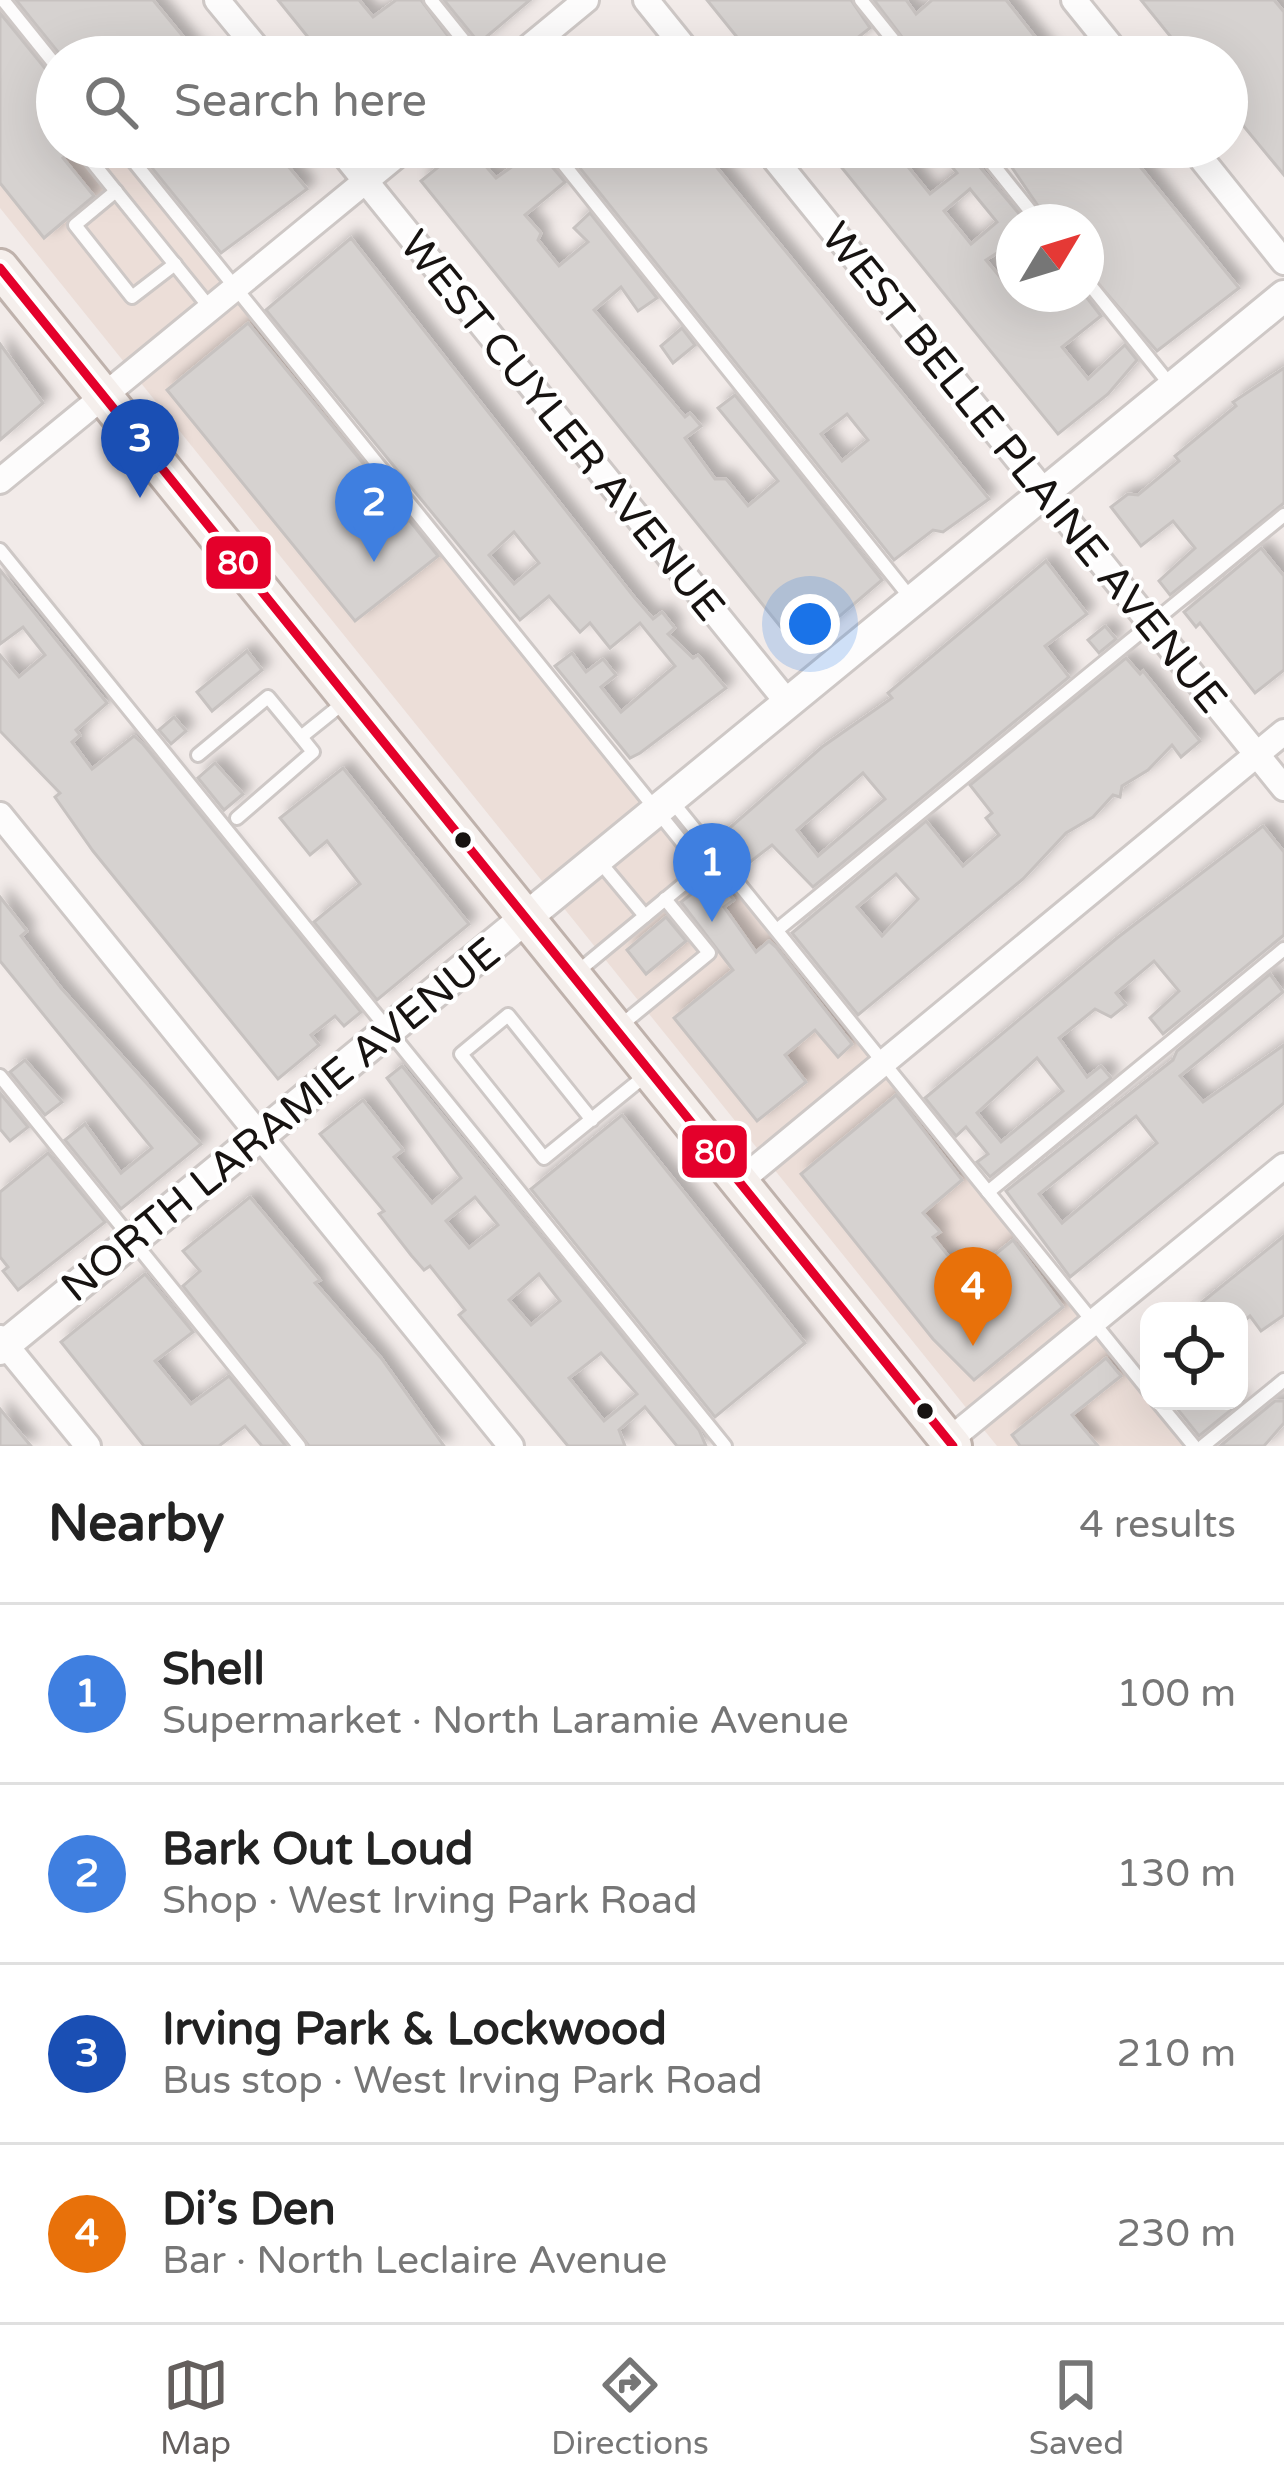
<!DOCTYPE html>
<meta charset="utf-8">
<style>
:root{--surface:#fff;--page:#f2f2f2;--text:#222;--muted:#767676;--line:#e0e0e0;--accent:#645f5d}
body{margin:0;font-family:"Varela Round",sans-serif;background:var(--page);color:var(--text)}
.controls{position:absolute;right:36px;bottom:36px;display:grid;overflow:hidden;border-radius:24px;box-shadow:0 12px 48px #0002}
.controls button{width:108px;height:108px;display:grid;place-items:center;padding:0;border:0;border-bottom:3px solid var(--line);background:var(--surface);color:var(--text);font:60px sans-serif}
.compass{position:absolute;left:996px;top:204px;width:108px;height:108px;border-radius:50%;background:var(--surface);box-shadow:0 12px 48px #0002;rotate:52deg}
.you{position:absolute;left:810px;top:624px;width:42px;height:42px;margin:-30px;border:9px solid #fff;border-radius:50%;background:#1a73e8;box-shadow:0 0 0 18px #1a73e833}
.badge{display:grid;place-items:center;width:78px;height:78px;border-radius:50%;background:var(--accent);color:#fff;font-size:39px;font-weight:700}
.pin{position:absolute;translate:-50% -99px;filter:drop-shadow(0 3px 6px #0008)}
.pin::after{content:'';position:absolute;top:63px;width:42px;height:36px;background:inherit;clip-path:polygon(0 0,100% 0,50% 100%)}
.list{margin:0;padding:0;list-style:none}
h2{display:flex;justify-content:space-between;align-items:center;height:156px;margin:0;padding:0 48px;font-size:51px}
h2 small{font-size:39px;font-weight:400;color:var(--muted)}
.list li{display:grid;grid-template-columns:78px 1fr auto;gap:36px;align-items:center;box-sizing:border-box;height:180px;padding:0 48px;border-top:3px solid var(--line)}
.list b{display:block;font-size:45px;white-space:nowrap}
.list p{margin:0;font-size:39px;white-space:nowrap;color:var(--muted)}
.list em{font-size:39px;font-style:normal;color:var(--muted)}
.icon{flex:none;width:66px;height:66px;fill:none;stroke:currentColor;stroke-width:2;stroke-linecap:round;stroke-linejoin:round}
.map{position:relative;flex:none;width:1284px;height:1446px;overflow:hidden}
.search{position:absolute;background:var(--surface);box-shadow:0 12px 48px #0002;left:36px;right:36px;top:36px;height:132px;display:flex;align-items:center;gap:30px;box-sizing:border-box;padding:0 42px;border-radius:66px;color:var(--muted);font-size:45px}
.sheet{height:876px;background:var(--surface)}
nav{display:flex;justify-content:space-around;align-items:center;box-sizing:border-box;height:168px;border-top:3px solid var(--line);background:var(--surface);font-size:33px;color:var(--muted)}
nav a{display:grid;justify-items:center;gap:6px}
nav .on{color:var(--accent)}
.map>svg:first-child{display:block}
</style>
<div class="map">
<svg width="1284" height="1446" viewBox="0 0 1284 1446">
<defs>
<filter id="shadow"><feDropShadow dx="8" dy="-8" stdDeviation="6" flood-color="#0004"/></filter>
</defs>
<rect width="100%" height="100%" fill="#f2ebe9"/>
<!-- built -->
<polygon fill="#ecded8" points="0,2 57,73 57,147 117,147 656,813 671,804 1149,1394 1149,1401 1155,1401 1191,1446 997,1446 0,208"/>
<!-- building -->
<g fill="#d6d2d0" stroke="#c7c2c0" stroke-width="3" fill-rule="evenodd" filter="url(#shadow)">
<polygon points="16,0 153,0 200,57 62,57"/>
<polygon points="278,0 359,0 373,17 396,0 421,0 463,56 324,57"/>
<polygon points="444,0 530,0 479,43"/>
<polygon points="707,0 851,0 870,28 833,57 753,57"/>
<polygon points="874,0 906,0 916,14 932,0 1006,0 1051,57 917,57"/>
<polygon points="1141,0 1274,0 1284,12 1284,175 1227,106 1227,57 1187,57"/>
<polygon points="0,13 57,83 57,147 77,147 63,158 94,196 44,238 0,183"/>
<polygon points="135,147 262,147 267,153 273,148 307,189 221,253"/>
<polygon points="463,147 469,147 496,178 537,149 565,182 525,215 541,233 538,240 559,266 588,242 574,228 590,213 657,298 638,311 621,287 594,310 685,417 690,413 701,426 685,438 715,479 726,479 748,506 778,481 718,408 735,395 882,580 820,633 792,641 421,181"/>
<path d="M584 147H592L604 163 625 147H700L989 499 943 532 933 530 894 560 571 157ZM847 414 868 440 842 461 821 434Z"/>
<path d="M825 147H931L908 167 930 194 957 173 936 147H963L1026 222H1014V242L986 260 1014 294H1084L1101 316 1062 347 1088 379 1125 345 1137 360 1108 394 1058 434ZM970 189 997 222 971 244 944 211Z"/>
<polygon points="998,147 1124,147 1239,288 1157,351 1086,270 1086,222 1049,222"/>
<path d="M351 238 634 597 653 619 662 612 675 628 668 634 693 658 698 655 726 688 640 753 630 758 555 666 572 653 586 672 603 659 616 675 601 687 621 712 675 666 640 623 610 648 590 623 580 632 549 596 520 620 266 310ZM514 532 539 563 514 584 489 555Z"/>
<polygon points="248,323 389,495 380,502 400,528 409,520 438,556 355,621 167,390"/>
<polygon points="682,328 695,345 673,363 661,346"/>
<polygon points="0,344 43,403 0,440"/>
<polygon points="1284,368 1284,503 1170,595 1159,581 1195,548 1173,521 1141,546 1111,507 1128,494 1138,495 1179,461 1175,456 1236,406 1233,402"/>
<polygon points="1261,548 1284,576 1284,670 1255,693 1200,623 1196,627 1184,612"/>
<path d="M1046 561 1087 614 1045 646 1069 677 813 887 772 845 741 869 717 839 822 747 892 698 888 693ZM863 773 885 799 818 856 797 830Z"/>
<polygon points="0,570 107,703 76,730 80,735 72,742 92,769 134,736 143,744 361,1012 344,1026 335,1016 311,1035 319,1045 278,1079 93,851 55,797 60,793 0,731 0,655 19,677 45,655 23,627 0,644"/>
<polygon points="1105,626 1116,639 1099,653 1088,640"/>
<polygon points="247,651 262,670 212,711 197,692"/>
<path d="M1126 658 1140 674 1143 671 1200 741 1181 757 1172 745 1148 770 1122 786 1120 797 1113 795 1093 817 1066 833 1023 879 858 1015 792 933 926 821 963 866 999 835 986 818 992 813 970 785ZM896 874 918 899 882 936 857 907Z"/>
<polygon points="174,717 186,731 171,744 159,730"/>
<polygon points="215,763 243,794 224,810 198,778"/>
<polygon points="343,768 469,924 377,1000 314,922 360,884 327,841 310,855 280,818"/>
<path d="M1263 826 1284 852V935L1163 1034 1150 1018 1179 991 1154 961 1116 993 1126 1005 1111 1017 1095 1009 1059 1038 1087 1077 1101 1066 1111 1078 990 1177 977 1162 988 1154 966 1127 956 1136 925 1098 1117 938ZM1037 1058 1063 1091 1001 1142 977 1113Z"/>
<polygon points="714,876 734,900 724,907 756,952 769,941 776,947 852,1044 838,1057 815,1030 785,1055 806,1082 757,1121 674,1018 733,970 681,902"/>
<polygon points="0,897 27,931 21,936 61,988 201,1144 121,1209 65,1140 85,1124 121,1173 152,1148 0,961"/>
<polygon points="666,917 686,941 646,974 627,950"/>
<path d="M1270 974 1283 992 1180 1076 1203 1102 1284 1045V1103L1070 1277 1006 1191 1173 1060 1177 1051ZM1136 1116 1157 1143 1062 1223 1039 1194Z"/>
<polygon points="25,1060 62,1102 45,1115 10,1072"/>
<path d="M402 1066 699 1430 706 1446H677L645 1407 619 1430 625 1446H568L459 1315 465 1310 430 1266 424 1270 411 1255 379 1214 384 1211 320 1134 363 1100 403 1150 394 1157 432 1203 461 1178 387 1078ZM475 1197 498 1225 469 1248 446 1221ZM539 1274 560 1301 531 1325 509 1300ZM601 1353 637 1394 604 1421 569 1378Z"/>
<polygon points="0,1093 28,1127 10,1141 0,1129"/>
<polygon points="896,1095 962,1180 923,1213 940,1232 933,1237 966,1278 1013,1240 1063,1307 974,1380 933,1339 801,1174"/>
<polygon points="622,1115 805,1343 715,1417 531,1189"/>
<polygon points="48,1153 105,1222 18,1290 3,1271 8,1267 0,1257 0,1192"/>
<polygon points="250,1197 320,1280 315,1283 381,1358 444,1446 309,1446 183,1286 200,1271 183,1251"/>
<polygon points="1284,1236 1284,1315 1261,1331 1250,1316 1239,1325 1239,1311 1191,1311"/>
<polygon points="145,1274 193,1332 155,1361 191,1404 229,1376 286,1446 262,1446 245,1426 219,1446 144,1446 61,1342"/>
<polygon points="1106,1358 1121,1376 1072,1415 1098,1446 1020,1446 1012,1435"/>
<polygon points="1171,1401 1242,1401 1199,1436"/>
<polygon points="1275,1401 1284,1401 1284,1423 1264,1446 1220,1446"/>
<polygon points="0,1409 31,1446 0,1446"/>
</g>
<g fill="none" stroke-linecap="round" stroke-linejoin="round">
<!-- service casing -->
<g stroke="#cec8c6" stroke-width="18">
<g id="service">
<polyline points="3,0 57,67"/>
<polyline points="431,0 477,57"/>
<polyline points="861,0 907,57"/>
<polyline points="122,147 703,868 576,973"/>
<polyline points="550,147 913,601"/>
<polyline points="979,147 1039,222"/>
<polyline points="85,153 210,308"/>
<polyline points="116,191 75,225 132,297 175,264"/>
<polyline points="1086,280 1172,387"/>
<polyline points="0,550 725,1446"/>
<polyline points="198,755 268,697 301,737 347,700"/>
<polyline points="671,800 1149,1391"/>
<polyline points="237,818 313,752 301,737"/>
<polyline points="600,862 645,916"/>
<polyline points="777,930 1284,515"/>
<polyline points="620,1026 709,953 665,899"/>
<polyline points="0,1076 299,1446"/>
<polyline points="592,1120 508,1015 461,1054 544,1158 646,1075"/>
<polyline points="988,1192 1284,949"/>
<polyline points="1157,1401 1194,1446"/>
<polyline points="1203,1446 1284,1380"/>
</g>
</g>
<!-- minor casing -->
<g stroke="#cec8c6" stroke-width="30">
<g id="minor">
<polyline points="217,0 264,57"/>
<polyline points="646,0 692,57"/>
<polyline points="1074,0 1120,57"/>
<polyline points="517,57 586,0"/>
<polyline points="338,147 788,703"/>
<polyline points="765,147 1284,788"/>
<polyline points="1192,147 1284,262"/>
<polyline points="0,481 407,147"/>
<polyline points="0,815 511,1446"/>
<polyline points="739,1182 1284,732"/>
<polyline points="0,1338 88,1446"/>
<polyline points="942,1446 1284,1166"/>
</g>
</g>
<!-- tertiary casing -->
<g stroke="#cec8c6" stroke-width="36">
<polyline id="tertiary" points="0,1349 1284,296"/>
</g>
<!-- primary casing -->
<g stroke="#bfb2ac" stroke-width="42">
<polyline id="primary" points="0,268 953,1446"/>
</g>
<!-- service -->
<use href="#service" stroke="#fdfcfc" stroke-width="12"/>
<!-- minor -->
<use href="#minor" stroke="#fdfcfc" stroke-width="24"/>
<!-- tertiary -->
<use href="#tertiary" stroke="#fdfcfc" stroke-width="30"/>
<!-- primary -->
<use href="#primary" stroke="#f5efec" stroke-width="36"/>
<!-- bus-1 casing -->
<g stroke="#fff" stroke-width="18">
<polyline id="bus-1" points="0,268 953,1446"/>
</g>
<!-- bus-1 -->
<use href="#bus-1" stroke="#e4002b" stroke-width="9"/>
</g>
<!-- markers -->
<g fill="#171311" stroke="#fff" stroke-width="4.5">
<circle cx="463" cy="840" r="10"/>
<circle cx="925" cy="1411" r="10"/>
</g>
<g text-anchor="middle" stroke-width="9" stroke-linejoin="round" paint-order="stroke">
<!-- street labels -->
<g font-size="42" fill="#171311" stroke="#fff">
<text transform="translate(563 425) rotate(51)" y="15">WEST CUYLER AVENUE</text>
<text transform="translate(1025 467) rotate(51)" y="15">WEST BELLE PLAINE AVENUE</text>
<text transform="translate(280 1119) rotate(-39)" y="15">NORTH LARAMIE AVENUE</text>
</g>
</g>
<g stroke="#fff" stroke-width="4.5">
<rect x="204" y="534" width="69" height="57" rx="12" fill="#e4002b"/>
<rect x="680" y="1123" width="69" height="57" rx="12" fill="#e4002b"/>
</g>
<g font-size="33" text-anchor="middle" font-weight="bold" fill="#fff">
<text x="238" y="574">80</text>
<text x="715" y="1163">80</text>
</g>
</svg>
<div class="controls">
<button><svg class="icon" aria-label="locate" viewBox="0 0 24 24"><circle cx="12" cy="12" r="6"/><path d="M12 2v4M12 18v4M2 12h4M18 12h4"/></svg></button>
</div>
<svg class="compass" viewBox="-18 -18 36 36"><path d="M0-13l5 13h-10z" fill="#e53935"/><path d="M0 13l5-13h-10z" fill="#767676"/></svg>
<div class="you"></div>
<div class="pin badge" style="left:712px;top:922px;background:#3f7fe0">1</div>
<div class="pin badge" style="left:374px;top:562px;background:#3f7fe0">2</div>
<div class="pin badge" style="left:140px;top:498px;background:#1a4fb4">3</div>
<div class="pin badge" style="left:973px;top:1346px;background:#e8710a">4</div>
<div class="search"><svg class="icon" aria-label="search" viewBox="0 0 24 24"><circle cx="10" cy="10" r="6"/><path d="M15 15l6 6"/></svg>Search here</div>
</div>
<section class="sheet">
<h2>Nearby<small>4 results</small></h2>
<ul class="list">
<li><span class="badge" style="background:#3f7fe0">1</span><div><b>Shell</b><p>Supermarket · North Laramie Avenue</p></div><em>100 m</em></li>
<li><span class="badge" style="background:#3f7fe0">2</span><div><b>Bark Out Loud</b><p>Shop · West Irving Park Road</p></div><em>130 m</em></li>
<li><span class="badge" style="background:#1a4fb4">3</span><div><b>Irving Park &amp; Lockwood</b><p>Bus stop · West Irving Park Road</p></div><em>210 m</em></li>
<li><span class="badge" style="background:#e8710a">4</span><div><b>Di’s Den</b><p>Bar · North Leclaire Avenue</p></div><em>230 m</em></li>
</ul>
</section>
<nav>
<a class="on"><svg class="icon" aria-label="map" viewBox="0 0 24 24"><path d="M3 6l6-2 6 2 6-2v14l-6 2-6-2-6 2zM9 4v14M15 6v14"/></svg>Map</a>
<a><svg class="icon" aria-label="directions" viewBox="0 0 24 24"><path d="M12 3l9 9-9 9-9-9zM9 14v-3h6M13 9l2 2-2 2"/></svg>Directions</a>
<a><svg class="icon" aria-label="saved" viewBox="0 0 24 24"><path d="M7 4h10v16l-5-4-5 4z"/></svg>Saved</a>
</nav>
